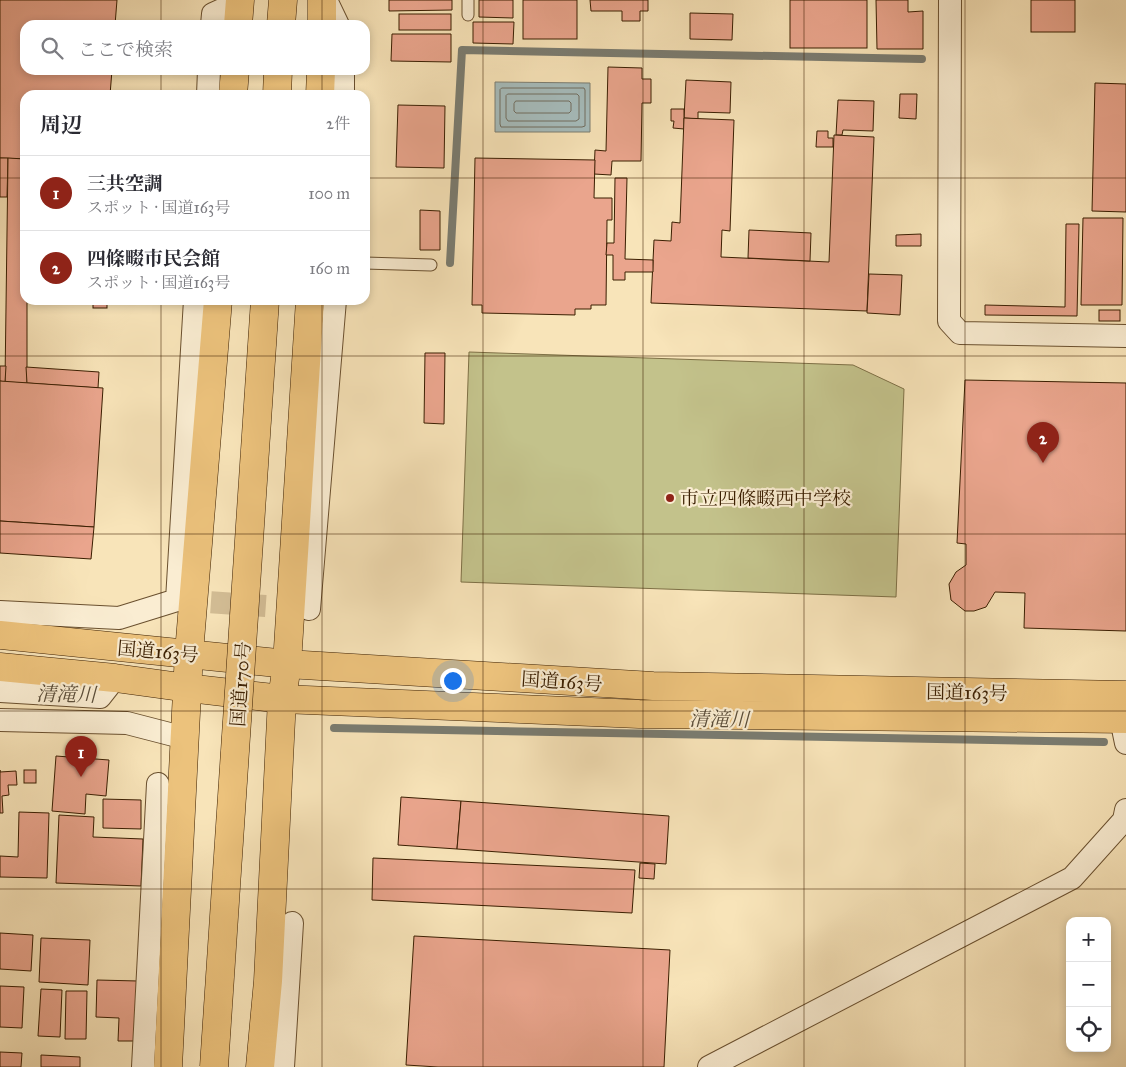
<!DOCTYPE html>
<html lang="ja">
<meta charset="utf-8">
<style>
:root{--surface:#fff;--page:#f7f7f7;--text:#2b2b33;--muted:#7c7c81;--line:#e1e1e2;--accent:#8f2418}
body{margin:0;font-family:"IM FELL Great Primer","Noto Serif JP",serif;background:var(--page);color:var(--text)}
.controls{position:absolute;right:15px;bottom:15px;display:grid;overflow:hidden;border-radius:10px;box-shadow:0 2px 8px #0003}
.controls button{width:45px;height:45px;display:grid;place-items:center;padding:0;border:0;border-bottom:1px solid var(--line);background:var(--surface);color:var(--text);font:25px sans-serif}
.you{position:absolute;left:452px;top:680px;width:18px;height:18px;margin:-12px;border:4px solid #fff;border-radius:50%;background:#1a73e8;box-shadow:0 0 0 8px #1a73e833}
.badge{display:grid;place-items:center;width:32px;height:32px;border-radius:50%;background:var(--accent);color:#fff;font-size:16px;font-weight:700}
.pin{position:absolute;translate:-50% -41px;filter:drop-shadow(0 1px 2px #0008)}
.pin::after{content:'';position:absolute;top:26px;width:18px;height:15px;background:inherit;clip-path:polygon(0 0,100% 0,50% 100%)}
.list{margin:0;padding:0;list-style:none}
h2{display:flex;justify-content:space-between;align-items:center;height:65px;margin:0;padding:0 20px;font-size:21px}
h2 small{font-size:16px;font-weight:400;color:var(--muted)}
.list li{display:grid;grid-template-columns:32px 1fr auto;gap:15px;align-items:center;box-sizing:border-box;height:75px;padding:0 20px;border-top:1px solid var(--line)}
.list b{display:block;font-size:19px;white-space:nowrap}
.list p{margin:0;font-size:16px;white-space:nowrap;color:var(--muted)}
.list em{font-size:16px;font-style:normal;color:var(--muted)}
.icon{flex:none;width:28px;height:28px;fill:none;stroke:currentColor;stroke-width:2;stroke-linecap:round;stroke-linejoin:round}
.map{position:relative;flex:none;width:1126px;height:1067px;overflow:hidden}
.search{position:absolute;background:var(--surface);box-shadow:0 2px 8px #0003;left:20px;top:20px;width:350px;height:55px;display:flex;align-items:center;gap:12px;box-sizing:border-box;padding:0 18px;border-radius:15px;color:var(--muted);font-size:19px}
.panel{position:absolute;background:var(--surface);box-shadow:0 2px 8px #0003;left:20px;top:90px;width:350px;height:215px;border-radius:15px}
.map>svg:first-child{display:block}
</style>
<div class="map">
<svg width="1126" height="1067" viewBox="0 0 1126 1067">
<rect width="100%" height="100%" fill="#f8e4b9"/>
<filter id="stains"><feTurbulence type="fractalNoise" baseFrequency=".004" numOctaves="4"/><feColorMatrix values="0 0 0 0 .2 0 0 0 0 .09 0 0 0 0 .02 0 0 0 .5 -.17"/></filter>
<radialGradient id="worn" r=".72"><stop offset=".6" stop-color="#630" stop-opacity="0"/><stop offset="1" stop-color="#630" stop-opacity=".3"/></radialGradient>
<!-- green -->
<polygon fill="#c3c28b" stroke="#7e7046" points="469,352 853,365 904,389 896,597 461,582"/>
<!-- water -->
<polygon fill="#a5bbbb" stroke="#7a7c71" points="495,82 590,83 590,132 495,132"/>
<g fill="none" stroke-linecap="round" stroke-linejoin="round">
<!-- shore -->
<g stroke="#706c5e" stroke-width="1">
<polygon points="502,88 584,88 585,90 585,126 582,127 501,127 500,124 500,90"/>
<polygon points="508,94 577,94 579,96 579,119 576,121 508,121 506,118 506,96"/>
<polygon points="516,101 569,101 571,103 571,111 569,113 516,113 514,111 514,104"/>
</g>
<!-- stream -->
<g stroke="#7a7c71" stroke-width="8">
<polyline points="450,263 462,50 922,59"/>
<polyline points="334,728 1104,742"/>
</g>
</g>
<!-- building -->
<g fill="#eaa58d" stroke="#3a1e01">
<polygon points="0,0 117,0 115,25 25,25 25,70 112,70 110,95 25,95 25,159 0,158"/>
<polygon points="389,0 452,0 452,10 389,11"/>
<polygon points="479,0 513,0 513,18 479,17"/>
<rect x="523" y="0" width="54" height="39"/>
<polygon points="590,0 648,0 648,11 640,11 640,21 622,21 622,11 591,11"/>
<rect x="790" y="0" width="77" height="48"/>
<polygon points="876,0 908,0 908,12 923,11 923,49 877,49"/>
<rect x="1031" y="0" width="44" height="32"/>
<polygon points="690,13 733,14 732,40 690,39"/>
<rect x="399" y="14" width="52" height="16"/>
<polygon points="473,22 514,22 513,44 473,43"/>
<polygon points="392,34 451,34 451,62 391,61"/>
<polygon points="608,67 642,68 642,79 651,79 651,103 642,103 641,161 612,161 611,175 594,174 595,150 606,151"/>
<polygon points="686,80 731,82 730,113 698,112 698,119 684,118"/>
<polygon points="1095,83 1126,84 1126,212 1092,211"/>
<polygon points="900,94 917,94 916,119 899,118"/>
<polygon points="838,100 874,101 873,131 843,130 842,135 836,135"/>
<polygon points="398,105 445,106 444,168 396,167"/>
<polygon points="671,109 684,109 684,129 673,128 674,121 671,121"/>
<polygon points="684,118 734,120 730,231 722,230 721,257 829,262 834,135 874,137 867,311 651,303 654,240 671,241 672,222 680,223"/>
<polygon points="817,131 828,131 828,138 833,138 833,147 816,147"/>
<polygon points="0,158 8,158 7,197 0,197"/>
<polygon points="8,158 25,159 25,300 27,300 27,383 5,382"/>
<polygon points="475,158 595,160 594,198 612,198 612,220 607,220 606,305 591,305 591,309 575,309 575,315 482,313 482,305 472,305"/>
<polygon points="615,178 627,178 625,259 653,260 653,272 625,272 625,280 613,280 613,255 606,255 607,243 614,243"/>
<polygon points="420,210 440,211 440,250 420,250"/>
<polygon points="1083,218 1123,218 1122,305 1081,305"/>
<polygon points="1066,224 1079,224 1077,316 985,315 985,305 1065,307"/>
<polygon points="749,230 811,233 810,261 748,258"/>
<polygon points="921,234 921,246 896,246 896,235"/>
<polygon points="869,274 902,275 900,315 867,313"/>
<rect x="93" y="300" width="14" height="8"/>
<rect x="1099" y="310" width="21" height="11"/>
<polygon points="425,353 445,353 444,424 424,423"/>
<polygon points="0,366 6,366 5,382 0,381"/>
<polygon points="26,367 99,372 98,388 27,383"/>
<polygon points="965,380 1126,383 1126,631 1024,628 1025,593 995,592 986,607 974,611 965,611 951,600 949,584 956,572 966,565 966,544 957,543"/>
<polygon points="0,381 103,388 94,527 0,521"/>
<polygon points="0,521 94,527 91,559 0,553"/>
<polygon points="56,756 109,760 106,796 86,794 85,814 52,811"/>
<polygon points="0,770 0,772 16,771 17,785 8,785 9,795 2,796 3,813 0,813"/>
<rect x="24" y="770" width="12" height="13"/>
<polygon points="401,797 461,801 457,849 398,845"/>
<polygon points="103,799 141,800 141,829 103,828"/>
<polygon points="461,801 669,816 666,864 457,849"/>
<polygon points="19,812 49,813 47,878 0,877 0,856 18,857"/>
<polygon points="59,815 94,817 93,837 143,839 141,886 56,883"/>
<polygon points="373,858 635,870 632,913 372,900"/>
<polygon points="640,863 655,864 654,879 639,878"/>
<polygon points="0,933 33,935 31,971 0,969"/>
<polygon points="414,936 670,950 664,1067 438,1067 406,1065"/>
<polygon points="41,938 90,940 88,985 39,982"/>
<polygon points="97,980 138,981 136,1041 118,1041 119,1018 96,1017"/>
<polygon points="0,986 24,987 22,1028 0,1027"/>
<polygon points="41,989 62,990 60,1037 38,1036"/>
<polygon points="66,991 87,991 86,1039 65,1039"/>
<polygon points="0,1052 22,1053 21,1067 0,1067"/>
<polygon points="41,1055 80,1057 80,1067 41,1067"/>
</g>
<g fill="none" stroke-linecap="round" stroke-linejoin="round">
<!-- minor-tunnel -->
<polyline stroke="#d2bc94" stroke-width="22" stroke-dasharray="22 11" stroke-linecap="butt" points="178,600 308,609"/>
<!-- service casing -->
<g stroke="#6a502f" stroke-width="13">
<g id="service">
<polyline points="468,0 468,15"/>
<polyline points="365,263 431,265"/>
</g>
</g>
<!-- minor casing -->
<g stroke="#6a502f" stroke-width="24">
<g id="minor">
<polyline points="326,0 338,25"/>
<polyline points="950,0 949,321 960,333 1126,336"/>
<polyline points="212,25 213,14 239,2"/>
<polyline points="208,95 209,70"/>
<polyline points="343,95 343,70"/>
<polyline points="309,609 335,300"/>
<polyline points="0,612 119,618 177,600 195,300"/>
<polyline points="0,691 100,697 115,678"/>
<polyline points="1121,719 1126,743"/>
<polyline points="0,720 127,723 185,738"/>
<polyline points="143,1067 158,784"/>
<polyline points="283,1067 292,923"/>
<polyline points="709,1067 1072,878 1124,820 1126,810"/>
</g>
</g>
<!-- trunk casing -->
<g stroke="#3a1e01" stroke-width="29">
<g id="trunk">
<polyline points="322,0 322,25"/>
<polyline points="238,25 240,0"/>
<polyline points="281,25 283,0"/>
<polyline points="233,95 235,70"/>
<polyline points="277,95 278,70"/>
<polyline points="320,95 321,70"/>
<polyline points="0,635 287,664 653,686 1126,695"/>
<polyline points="0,667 115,678 188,688 282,699 639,714 1126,719"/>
<polyline points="168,1067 189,653 218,300"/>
<polyline points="260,1067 268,981 282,699 287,664 310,300"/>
</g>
</g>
<!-- service -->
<use href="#service" stroke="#faedd2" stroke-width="11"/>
<!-- minor -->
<use href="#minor" stroke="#faedd2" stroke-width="22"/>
<!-- trunk -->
<use href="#trunk" stroke="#ecc27c" stroke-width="28"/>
<!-- trunk-bridge casing -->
<g stroke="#3a1e01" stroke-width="29" stroke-linecap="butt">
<polyline id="trunk-bridge" points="214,1067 265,300"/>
</g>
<!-- trunk-bridge -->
<use href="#trunk-bridge" stroke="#ecc27c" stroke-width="28"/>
</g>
<!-- grid -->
<path fill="none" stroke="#3a1e01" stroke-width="1" stroke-opacity="0.55" d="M161 0V25M322 0V25M483 0V1067M643 0V1067M804 0V1067M965 0V1067M161 70V95M322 70V95M0 178H25M365 178H1126M161 300V1067M322 300V1067M0 356H1126M0 534H1126M0 711H1126M0 889H1126"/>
<!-- markers -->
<circle fill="#8f2418" stroke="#faedd2" stroke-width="2" cx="670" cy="498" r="5"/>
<g text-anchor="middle" stroke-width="4.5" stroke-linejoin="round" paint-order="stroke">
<!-- poi labels -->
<g font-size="19" fill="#3a1e01" stroke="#faedd2" text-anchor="start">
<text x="680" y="505">市立四條畷西中学校</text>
</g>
<!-- street labels -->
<g font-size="19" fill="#3a1e01" stroke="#faedd2">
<text transform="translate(158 651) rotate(5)" y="7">国道163号</text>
<text transform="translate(562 681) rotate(4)" y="7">国道163号</text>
<text transform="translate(240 684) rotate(-86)" y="7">国道170号</text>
<text transform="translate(967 692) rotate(1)" y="7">国道163号</text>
</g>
<!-- water labels -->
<g font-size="20" font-style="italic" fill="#5a4d39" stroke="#faedd2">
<text transform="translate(66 694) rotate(1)" y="7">清滝川</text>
<text transform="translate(719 719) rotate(1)" y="7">清滝川</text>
</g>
</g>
<rect width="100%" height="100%" filter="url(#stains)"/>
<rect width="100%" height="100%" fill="url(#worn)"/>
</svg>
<div class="controls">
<button>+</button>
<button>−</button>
<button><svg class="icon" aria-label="locate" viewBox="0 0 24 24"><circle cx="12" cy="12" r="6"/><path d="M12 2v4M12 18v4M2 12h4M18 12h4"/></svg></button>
</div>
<div class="you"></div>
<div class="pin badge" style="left:81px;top:777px">1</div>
<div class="pin badge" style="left:1043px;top:463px">2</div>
<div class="search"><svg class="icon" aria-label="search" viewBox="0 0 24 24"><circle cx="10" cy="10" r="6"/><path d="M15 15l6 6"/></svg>ここで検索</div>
<section class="panel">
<h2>周辺<small>2件</small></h2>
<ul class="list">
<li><span class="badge">1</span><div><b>三共空調</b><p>スポット · 国道163号</p></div><em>100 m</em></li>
<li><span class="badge">2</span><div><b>四條畷市民会館</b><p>スポット · 国道163号</p></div><em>160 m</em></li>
</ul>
</section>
</div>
